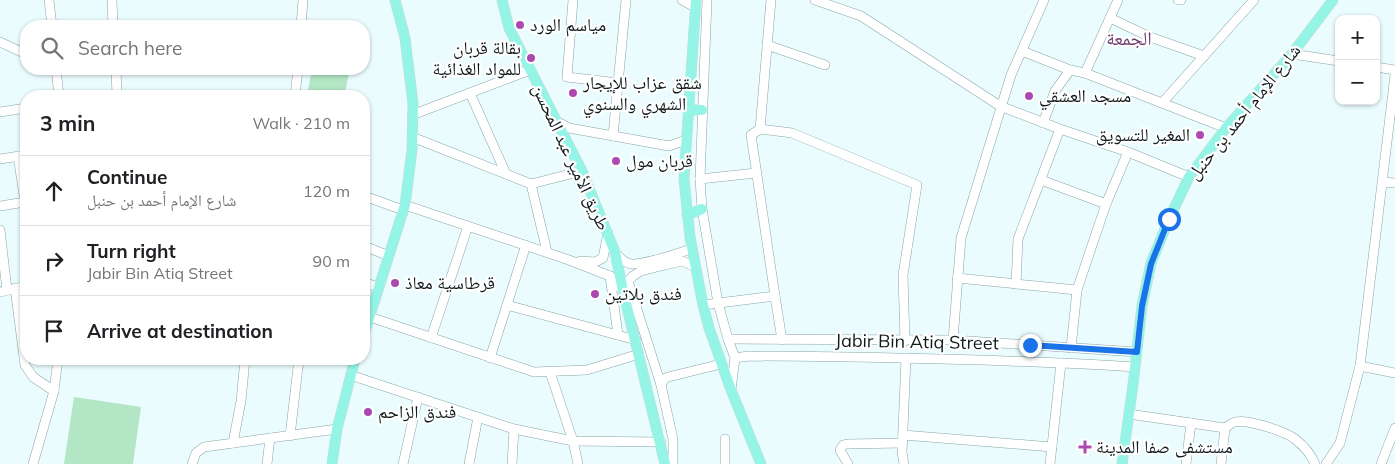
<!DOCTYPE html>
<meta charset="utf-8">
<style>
:root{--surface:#fff;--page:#f6f6f6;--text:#202124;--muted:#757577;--line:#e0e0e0}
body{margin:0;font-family:Mulish,"Noto Naskh Arabic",sans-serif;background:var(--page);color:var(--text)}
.controls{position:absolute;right:15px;top:15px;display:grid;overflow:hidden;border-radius:10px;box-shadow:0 1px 4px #0004}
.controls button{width:45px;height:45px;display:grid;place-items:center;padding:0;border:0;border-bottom:1px solid var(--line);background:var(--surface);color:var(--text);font:25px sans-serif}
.stop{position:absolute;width:15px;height:15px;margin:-11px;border:4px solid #1a73e8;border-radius:50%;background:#fff}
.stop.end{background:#1a73e8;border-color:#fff;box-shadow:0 1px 5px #0008}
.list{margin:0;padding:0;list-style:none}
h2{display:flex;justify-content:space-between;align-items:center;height:65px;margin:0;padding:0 20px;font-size:21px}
h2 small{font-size:16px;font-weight:400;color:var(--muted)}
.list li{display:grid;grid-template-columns:32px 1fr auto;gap:15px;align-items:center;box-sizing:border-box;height:70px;padding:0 20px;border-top:1px solid var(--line)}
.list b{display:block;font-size:19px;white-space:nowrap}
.list p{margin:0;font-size:16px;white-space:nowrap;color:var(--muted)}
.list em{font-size:16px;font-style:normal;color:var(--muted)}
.icon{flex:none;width:28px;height:28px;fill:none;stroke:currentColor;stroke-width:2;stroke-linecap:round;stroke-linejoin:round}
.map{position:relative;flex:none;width:1395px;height:464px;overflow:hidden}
.search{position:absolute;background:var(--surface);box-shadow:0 1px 4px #0004;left:20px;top:20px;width:350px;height:55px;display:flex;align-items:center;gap:12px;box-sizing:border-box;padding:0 18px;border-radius:20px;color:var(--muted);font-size:19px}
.panel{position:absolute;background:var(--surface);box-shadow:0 1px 4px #0004;left:20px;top:90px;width:350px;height:275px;border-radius:20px}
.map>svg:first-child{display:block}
</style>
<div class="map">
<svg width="1395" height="464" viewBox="0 0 1395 464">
<rect width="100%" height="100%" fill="#eafcfe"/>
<!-- green -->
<g fill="#b2e6c5">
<polygon points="312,69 350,69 344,96 307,96"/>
<polygon points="74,397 141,407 133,464 64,464"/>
</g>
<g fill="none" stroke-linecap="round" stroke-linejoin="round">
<!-- minor casing -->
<g stroke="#88a5a8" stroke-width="10">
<g id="minor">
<polyline points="49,0 52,26"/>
<polyline points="112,0 113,26"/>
<polyline points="573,0 567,77 618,83"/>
<polyline points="682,0 695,7"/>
<polyline points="707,0 700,179 702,209 718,303 728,339 735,358 731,390"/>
<polyline points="815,0 861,16 1000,106 1060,129 1128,152 1189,177"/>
<polyline points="1178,0 1181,0"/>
<polyline points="1110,18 1150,37 1204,56"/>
<polyline points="301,26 303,0"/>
<polyline points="0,42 26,54"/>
<polyline points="767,45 825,65"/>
<polyline points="1022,51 1070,70 1085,73 1226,128"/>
<polyline points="1292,54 1339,61"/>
<polyline points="1376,67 1395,70"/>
<polyline points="56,69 59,96"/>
<polyline points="116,69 117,96"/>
<polyline points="1085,73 1118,0"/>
<polyline points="470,93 506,174"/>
<polyline points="295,96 298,69"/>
<polyline points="1162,103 1254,0"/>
<polyline points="0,112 26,108"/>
<polyline points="412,115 530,70"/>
<polyline points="556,121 569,128 669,146 686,140"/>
<polyline points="1043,123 1055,91 1070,70"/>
<polyline points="760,129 771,0"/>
<polyline points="613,136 626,0"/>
<polyline points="412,137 531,184 582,171"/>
<polyline points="0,159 26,155"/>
<polyline points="700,179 756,173"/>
<polyline points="1041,180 1106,204"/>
<polyline points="1383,182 1395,183"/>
<polyline points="531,184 547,252"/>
<polyline points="364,196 403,210"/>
<polyline points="405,205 569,260 610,276 623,291"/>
<polyline points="0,206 25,202 18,156"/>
<polyline points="0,230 7,290"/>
<polyline points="364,246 389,256"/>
<path d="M615 252C619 257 624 263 631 264 641 265 682 253 692 248"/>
<polyline points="580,261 595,262 603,258 608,233"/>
<polyline points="610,276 618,335"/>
<polyline points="957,278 1077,290"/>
<polyline points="628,281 661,385"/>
<polyline points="364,282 379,288"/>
<polyline points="1016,284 1018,239 1060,129"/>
<polyline points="624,285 633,276 641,271 657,267 682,261 696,267"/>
<polyline points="15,288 25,365 33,377 54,391"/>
<polyline points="0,292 26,286"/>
<polyline points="775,296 751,135 760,129 792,133 917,185 903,275 905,341"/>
<polyline points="507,305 636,340"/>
<polyline points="703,305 775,296 782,340"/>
<polyline points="370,317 534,372 587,370 639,354"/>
<polyline points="431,338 468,226"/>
<polyline points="728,339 953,340 1137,352"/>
<polyline points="953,340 961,238 1011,75 1044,0"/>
<polyline points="1071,348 1077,290 1106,204 1128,152"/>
<polyline points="490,358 526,245"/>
<path d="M735 358 748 356C878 357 1006 359 1135 367"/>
<polyline points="1360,366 1395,373"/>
<polyline points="550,372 573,441 578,464"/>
<polyline points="350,375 514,429 573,441 661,442"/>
<path d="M1129 414 1225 428C1228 426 1231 423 1235 422 1247 419 1285 431 1295 439 1304 446 1311 454 1315 464"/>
<polyline points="903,435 1052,447"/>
<polyline points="290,436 298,367 301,359"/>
<polyline points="725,439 725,464"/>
<polyline points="233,443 241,401 245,359"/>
<polyline points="33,464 54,391 58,359"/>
<polyline points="192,464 196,453 204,447 337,429"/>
<polyline points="267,464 270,438"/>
<polyline points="403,464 418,397"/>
<polyline points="469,464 478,417"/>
<polyline points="512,464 514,429"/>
<polyline points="673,464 673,439 661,385 664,379 668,377 721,364"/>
<polyline points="848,464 840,450 843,445 847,444 903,443"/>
<polyline points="904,464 902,452 906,358"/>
<polyline points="1050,464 1061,363"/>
<polyline points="1186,464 1191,423"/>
<polyline points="1221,464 1225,428"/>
<polyline points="1326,464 1340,443 1360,366 1395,75"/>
<polyline points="1381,464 1395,428"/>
</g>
</g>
<!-- major casing -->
<g stroke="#d4d6d6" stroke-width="11">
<g id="major">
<polyline points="502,0 509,28 582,171 615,252 623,291 665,464"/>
<polyline points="696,0 684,179 690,237 703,305 709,328 731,390 761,464"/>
<polyline points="688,110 702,110"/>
<polyline points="687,215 702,209"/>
<polyline points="364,334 405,205 412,150 413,104 405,38 395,0"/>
<polyline points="332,464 337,429 355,359"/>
<polyline points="1122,464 1133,385 1142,306 1151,263 1169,219 1189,177 1226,128 1292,54 1333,0"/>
</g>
</g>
<!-- minor -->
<use href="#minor" stroke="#fff" stroke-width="9"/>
<!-- major -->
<use href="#major" stroke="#94f5e6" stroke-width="10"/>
</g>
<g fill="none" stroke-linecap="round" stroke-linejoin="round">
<!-- route -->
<polyline stroke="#1a73e8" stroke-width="6" points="1030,345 1137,352 1142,306 1151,264 1169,219"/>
</g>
<!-- markers -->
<g fill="#ab49b1" stroke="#fff" stroke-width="2">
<circle cx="520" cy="25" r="5"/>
<circle cx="531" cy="58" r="5"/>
<circle cx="573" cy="93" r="5"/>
<circle cx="1029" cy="96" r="5"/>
<circle cx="1200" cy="135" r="5"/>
<circle cx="616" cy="161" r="5"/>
<circle cx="395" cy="283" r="5"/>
<circle cx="595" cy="294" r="5"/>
<circle cx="368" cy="412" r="5"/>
<path d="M1082.5 439.5h5v5h5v5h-5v5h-5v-5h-5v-5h5z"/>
</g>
<g text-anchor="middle" stroke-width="4.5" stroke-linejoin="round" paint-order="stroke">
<!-- poi labels -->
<g font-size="18" fill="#101b1c" stroke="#fff" text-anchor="start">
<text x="530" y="31">مياسم الورد</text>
<text x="521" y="54" text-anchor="end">بقالة قربان<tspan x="521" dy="21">للمواد الغذائية</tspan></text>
<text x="583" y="89">شقق عزاب للإيجار<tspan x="583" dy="21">الشهري والسنوي</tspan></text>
<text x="1039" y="102">مسجد العشقي</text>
<text x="1190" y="141" text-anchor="end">المغير للتسويق</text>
<text x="626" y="167">قربان مول</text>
<text x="405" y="289">قرطاسية معاذ</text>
<text x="605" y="300">فندق بلاتين</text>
<text x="378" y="418">فندق الزاحم</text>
<text x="1096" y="453">مستشفی صفا المدینة</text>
</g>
<!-- street labels -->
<g font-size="18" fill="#101b1c" stroke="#fff">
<text transform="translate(1244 112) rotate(-51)" y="6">شارع الإمام أحمد بن حنبل</text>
<text transform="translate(571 157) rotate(65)" y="6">طريق الأمير عبد المحسن</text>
<text transform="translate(917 342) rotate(1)" y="6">Jabir Bin Atiq Street</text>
</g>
<!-- neighbourhood labels -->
<g font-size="19" fill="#6e3d70" stroke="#fff">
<text x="1129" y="45">الجمعة</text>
</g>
</g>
</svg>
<div class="controls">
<button>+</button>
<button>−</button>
</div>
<div class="stop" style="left:1169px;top:219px"></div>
<div class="stop end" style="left:1030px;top:345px"></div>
<div class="search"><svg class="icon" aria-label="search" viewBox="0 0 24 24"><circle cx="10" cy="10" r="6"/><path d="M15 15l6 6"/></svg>Search here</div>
<section class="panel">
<h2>3 min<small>Walk · 210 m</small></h2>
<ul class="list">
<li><svg class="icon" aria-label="ahead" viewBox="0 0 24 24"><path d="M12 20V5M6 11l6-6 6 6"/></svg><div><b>Continue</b><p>شارع الإمام أحمد بن حنبل</p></div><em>120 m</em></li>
<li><svg class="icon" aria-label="right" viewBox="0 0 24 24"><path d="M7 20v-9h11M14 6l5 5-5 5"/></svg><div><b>Turn right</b><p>Jabir Bin Atiq Street</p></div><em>90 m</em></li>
<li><svg class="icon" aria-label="arrive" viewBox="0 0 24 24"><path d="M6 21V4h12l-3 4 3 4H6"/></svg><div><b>Arrive at destination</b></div></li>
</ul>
</section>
</div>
